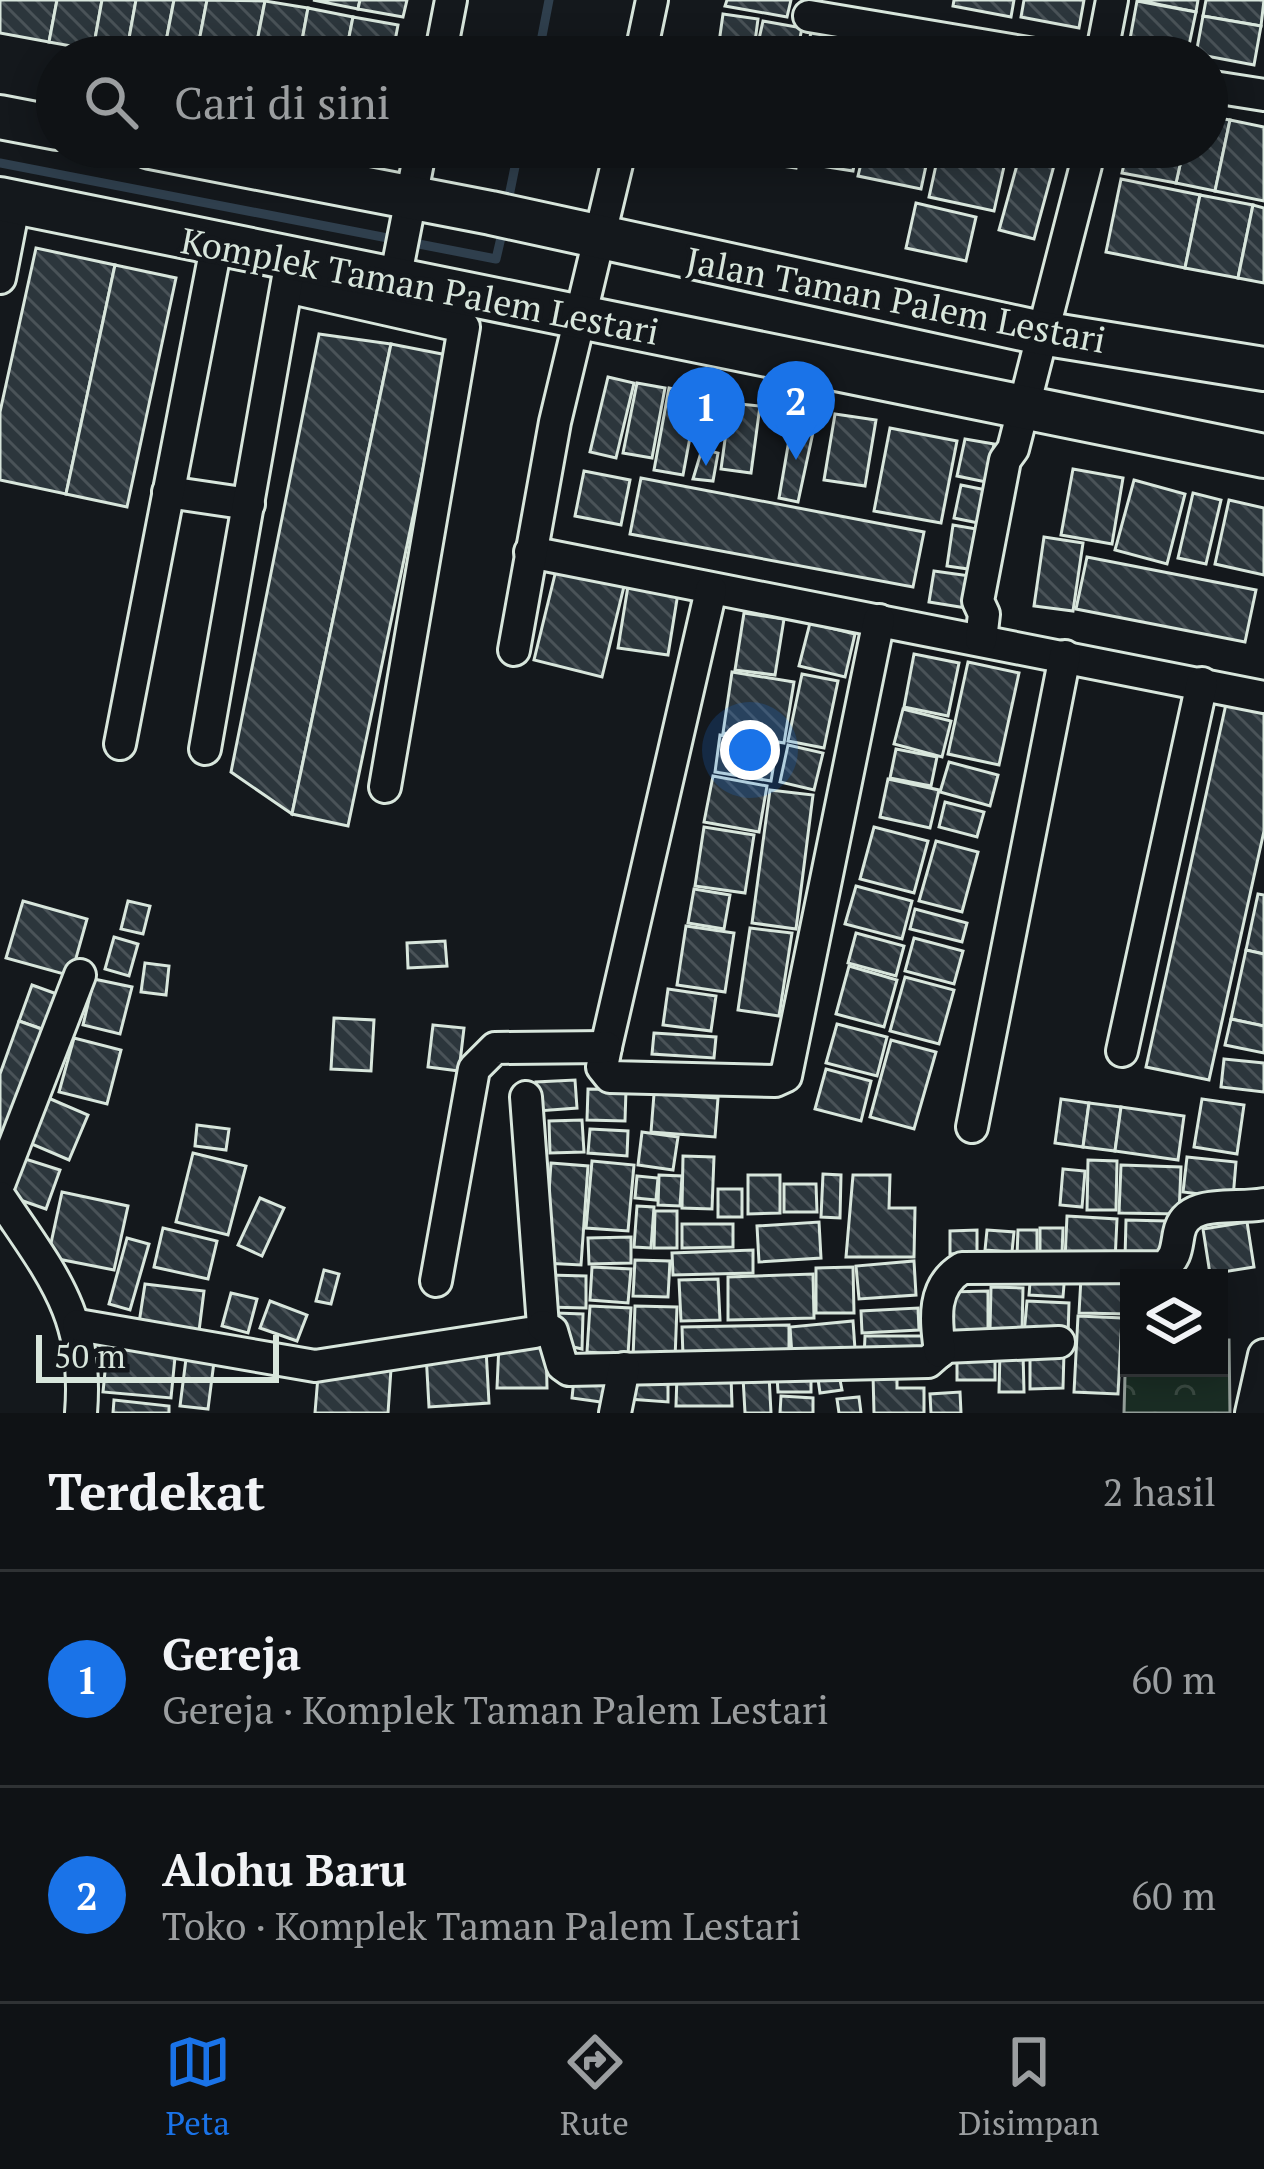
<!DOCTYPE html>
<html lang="id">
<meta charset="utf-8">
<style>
:root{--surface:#0f1215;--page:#181b1e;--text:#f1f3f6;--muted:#9b9ea0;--line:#2f3234;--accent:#1a73e8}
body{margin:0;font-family:"PT Serif",serif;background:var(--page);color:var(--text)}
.controls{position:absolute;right:36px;bottom:36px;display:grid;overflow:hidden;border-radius:0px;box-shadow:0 6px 30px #0003}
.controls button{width:108px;height:108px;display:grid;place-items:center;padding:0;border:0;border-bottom:3px solid var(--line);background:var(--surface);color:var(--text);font:60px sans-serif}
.scale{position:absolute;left:36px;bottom:30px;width:243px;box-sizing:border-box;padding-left:12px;border:6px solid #d8e6dc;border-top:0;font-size:33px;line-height:42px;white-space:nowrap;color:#d8e6dc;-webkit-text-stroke:9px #14181c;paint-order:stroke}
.you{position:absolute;left:750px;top:750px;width:42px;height:42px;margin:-30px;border:9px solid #fff;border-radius:50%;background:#1a73e8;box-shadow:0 0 0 18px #1a73e833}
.badge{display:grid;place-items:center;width:78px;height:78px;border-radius:50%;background:var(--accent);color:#fff;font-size:39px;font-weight:700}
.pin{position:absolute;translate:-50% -99px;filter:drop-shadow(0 3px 6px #0008)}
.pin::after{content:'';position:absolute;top:63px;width:42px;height:36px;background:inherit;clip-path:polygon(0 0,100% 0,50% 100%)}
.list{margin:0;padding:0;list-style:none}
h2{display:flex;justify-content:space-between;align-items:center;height:156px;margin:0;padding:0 48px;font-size:51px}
h2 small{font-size:39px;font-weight:400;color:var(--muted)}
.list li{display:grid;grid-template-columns:78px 1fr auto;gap:36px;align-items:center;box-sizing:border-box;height:216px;padding:0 48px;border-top:3px solid var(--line)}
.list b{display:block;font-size:45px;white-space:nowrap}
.list p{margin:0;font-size:39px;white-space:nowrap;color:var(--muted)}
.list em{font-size:39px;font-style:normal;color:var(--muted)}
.icon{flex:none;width:66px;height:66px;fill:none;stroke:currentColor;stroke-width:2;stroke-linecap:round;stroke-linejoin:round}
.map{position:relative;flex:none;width:1264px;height:1413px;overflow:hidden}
.search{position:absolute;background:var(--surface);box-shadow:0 6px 30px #0003;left:36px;right:36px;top:36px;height:132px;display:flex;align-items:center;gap:30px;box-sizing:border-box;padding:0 42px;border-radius:66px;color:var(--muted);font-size:45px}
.sheet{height:588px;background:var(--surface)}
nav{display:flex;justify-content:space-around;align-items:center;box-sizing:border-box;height:168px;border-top:3px solid var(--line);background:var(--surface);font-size:33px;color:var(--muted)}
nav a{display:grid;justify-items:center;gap:6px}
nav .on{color:var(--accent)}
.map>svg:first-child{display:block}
</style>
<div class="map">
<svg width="1264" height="1413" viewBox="0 0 1264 1413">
<defs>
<pattern id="forest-crowns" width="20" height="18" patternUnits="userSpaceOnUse" patternTransform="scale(3)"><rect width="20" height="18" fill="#1a2d24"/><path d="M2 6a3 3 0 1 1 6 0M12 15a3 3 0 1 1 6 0" fill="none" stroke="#3b4b43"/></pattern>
<pattern id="building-back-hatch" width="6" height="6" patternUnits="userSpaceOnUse" patternTransform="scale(3)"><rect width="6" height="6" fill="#2c363c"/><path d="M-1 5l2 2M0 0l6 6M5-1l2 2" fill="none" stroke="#4a5358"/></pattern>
</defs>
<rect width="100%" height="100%" fill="#14181c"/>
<!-- forest -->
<polygon fill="url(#forest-crowns)" stroke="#939e99" stroke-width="3" points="1126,1337 1129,1368 1219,1368 1219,1340 1229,1340 1230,1413 1124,1413"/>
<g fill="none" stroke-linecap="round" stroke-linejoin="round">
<!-- stream -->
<g stroke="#2f3f4d" stroke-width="9">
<polyline points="538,57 549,0"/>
<polyline points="0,163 496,259 503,229"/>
<polyline points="507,206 519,147"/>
</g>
</g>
<!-- building -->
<g fill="url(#building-back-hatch)" stroke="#d8e6dc" stroke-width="3">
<polygon points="0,0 57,0 49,42 0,33"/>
<polygon points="57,0 102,0 93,50 49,42"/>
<polygon points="102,0 136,0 126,55 93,50"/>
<polygon points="136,0 174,0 163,57 126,55"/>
<polygon points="174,0 207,0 196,57 163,57"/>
<polygon points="207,0 265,1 254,57 196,57"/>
<polygon points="313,0 360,0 358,9"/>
<polygon points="360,0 407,0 403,17 358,9"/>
<polygon points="727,0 791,0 787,17 725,6"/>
<polygon points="954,0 1014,0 1011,17 953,6"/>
<polygon points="1024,0 1084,0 1079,28 1021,17"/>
<polygon points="1137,0 1198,0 1196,12"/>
<polygon points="1206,0 1264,0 1261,26 1203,16"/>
<polygon points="265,1 308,8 299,57 254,57"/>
<polygon points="1137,1 1196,12 1188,50 1130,39"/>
<polygon points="308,8 353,17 345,57 299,57"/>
<polygon points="723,14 758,19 753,57 717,57"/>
<polygon points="1203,16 1261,26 1254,65 1196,54"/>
<polygon points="353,17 398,25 392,57 345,57"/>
<polygon points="763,21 802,28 796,57 755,57"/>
<polygon points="812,27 843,33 837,57 806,57"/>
<polygon points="847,33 878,40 875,57 842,57"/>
<polygon points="886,47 935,57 884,57"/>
<polygon points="1207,116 1230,120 1215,191 1176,183 1184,147 1207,147"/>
<polygon points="1230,120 1264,127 1264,201 1215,191"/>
<polygon points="741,147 799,147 796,168 739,160"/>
<polygon points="805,147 857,147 853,171 802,163"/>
<polygon points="865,147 930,147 921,189 858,176"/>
<polygon points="940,147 1007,153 994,211 929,197"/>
<polygon points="1022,147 1059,147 1034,239 999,230"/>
<polygon points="1128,147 1184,147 1176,183 1122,173"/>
<polygon points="1121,179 1200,195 1185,268 1106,252"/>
<polygon points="1200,195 1253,205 1238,278 1185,268"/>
<polygon points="916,203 976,217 966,261 906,248"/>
<polygon points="1253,205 1264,208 1264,283 1238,278"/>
<polygon points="36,248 115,265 66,494 0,480 0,412"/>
<polygon points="115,265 176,278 127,507 66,494"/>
<polygon points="319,334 391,344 292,814 231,772"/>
<polygon points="391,344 447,355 348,826 292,814"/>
<polygon points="608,377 634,383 616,458 590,452"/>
<polygon points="637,383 665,388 652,458 623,453"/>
<polygon points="669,388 698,394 683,475 654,470"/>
<polygon points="730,403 760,406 751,473 721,469"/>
<polygon points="710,404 724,408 712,449 697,444"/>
<polygon points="835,414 876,420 865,486 824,480"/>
<polygon points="793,417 815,423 798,502 779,498"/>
<polygon points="890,428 957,441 941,523 874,511"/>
<polygon points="965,439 994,444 986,482 957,476"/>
<polygon points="702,449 718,453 713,481 693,479"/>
<polygon points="1073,469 1123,478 1112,544 1061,535"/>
<polygon points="584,471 630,480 621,525 575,516"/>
<polygon points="641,478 924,532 913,587 630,534"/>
<polygon points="1134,480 1185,494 1167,564 1115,550"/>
<polygon points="961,485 991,491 983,524 954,518"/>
<polygon points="1193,493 1221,500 1206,564 1178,558"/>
<polygon points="1229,500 1264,508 1264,575 1215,564"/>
<polygon points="953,525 982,530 975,570 947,566"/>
<polygon points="1044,537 1083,543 1073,611 1034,606"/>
<polygon points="1087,557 1256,590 1245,642 1076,609"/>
<polygon points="558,562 626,578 602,677 534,660"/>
<polygon points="934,571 970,576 966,608 929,602"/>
<polygon points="628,586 678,593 668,655 618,648"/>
<polygon points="744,613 784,619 775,675 735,670"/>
<polygon points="810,623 855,634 845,677 799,666"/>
<polygon points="914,654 959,663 948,716 904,707"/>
<polygon points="968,662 1019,673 999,765 948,754"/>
<polygon points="732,672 794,682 784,743 723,733"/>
<polygon points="802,674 838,681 824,748 788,741"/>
<polygon points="1226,704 1264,712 1264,831 1209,1080 1146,1067"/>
<polygon points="903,709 951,721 942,757 894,744"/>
<polygon points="720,735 777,745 771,781 715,772"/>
<polygon points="788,745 823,753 814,790 780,782"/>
<polygon points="896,749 937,757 931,786 890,778"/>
<polygon points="949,762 998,775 990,806 940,792"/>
<polygon points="713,776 767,786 759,832 704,822"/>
<polygon points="888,779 939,790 930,828 880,817"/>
<polygon points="770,790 813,795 796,929 752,923"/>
<polygon points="945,802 984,812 977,837 939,827"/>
<polygon points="704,827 754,835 745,893 695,886"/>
<polygon points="874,827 928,841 914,893 860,879"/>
<polygon points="936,841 978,852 962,912 919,901"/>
<polygon points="856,886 912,901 902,939 845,924"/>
<polygon points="694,889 730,895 724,929 688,923"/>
<polygon points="1258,894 1264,895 1264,954 1246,950"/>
<polygon points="23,901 87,919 71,976 6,958"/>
<polygon points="128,901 150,906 143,934 121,929"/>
<polygon points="915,909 967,923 962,942 910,929"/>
<polygon points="686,926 734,933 725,992 677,985"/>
<polygon points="750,928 792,933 779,1016 738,1010"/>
<polygon points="856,933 904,946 896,976 848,963"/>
<polygon points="114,937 138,944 129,976 105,969"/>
<polygon points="914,938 963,951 954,984 905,971"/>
<polygon points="445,941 447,966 408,968 407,943"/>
<polygon points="1246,950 1264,954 1264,1026 1231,1019"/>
<polygon points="145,963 169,966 166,995 141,992"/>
<polygon points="849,966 897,980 884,1027 836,1014"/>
<polygon points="905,977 954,990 939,1044 890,1031"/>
<polygon points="94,979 132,987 120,1034 83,1025"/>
<polygon points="32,985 65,997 53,1033 19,1021"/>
<polygon points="668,989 716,996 711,1031 663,1025"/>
<polygon points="334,1018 374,1020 371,1071 331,1069"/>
<polygon points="1231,1019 1264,1026 1264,1053 1225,1045"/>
<polygon points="19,1021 53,1033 16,1137 0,1132 0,1074"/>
<polygon points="837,1024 887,1037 877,1076 826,1063"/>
<polygon points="433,1025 464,1028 459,1071 428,1067"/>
<polygon points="654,1033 716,1037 714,1058 652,1054"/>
<polygon points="74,1038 121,1050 107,1104 59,1092"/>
<polygon points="891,1040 936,1052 914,1129 870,1117"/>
<polygon points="1224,1059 1264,1063 1264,1092 1221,1087"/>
<polygon points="826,1069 871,1081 861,1121 815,1109"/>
<polygon points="575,1080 577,1108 538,1111 536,1082"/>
<polygon points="588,1089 626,1090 625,1121 587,1120"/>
<polygon points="654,1094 718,1098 715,1137 651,1132"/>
<polygon points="46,1097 88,1115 69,1160 27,1142"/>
<polygon points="1061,1099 1089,1103 1083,1147 1055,1143"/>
<polygon points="1202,1099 1244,1105 1237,1154 1194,1147"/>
<polygon points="1089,1103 1121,1107 1115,1151 1083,1147"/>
<polygon points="1121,1107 1184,1116 1178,1160 1115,1151"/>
<polygon points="582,1120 584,1152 550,1153 549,1121"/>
<polygon points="197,1125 229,1129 226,1150 195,1146"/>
<polygon points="590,1129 628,1131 627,1156 588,1153"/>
<polygon points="642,1132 678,1137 673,1170 638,1165"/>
<polygon points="193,1153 246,1166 228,1235 176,1222"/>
<polygon points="16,1156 60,1170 46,1209 3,1194"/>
<polygon points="683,1156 714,1157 712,1209 682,1208"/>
<polygon points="1187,1157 1236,1162 1233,1198 1183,1192"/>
<polygon points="1088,1160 1117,1161 1116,1210 1087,1210"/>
<polygon points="592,1161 634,1165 628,1231 586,1228"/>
<polygon points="551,1163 588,1166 581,1265 544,1263"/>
<polygon points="1121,1165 1181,1167 1179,1214 1119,1213"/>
<polygon points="1063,1169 1085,1171 1082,1207 1060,1205"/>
<polygon points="823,1174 841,1175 840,1218 821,1217"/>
<polygon points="659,1175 682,1176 680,1206 658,1205"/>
<polygon points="748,1175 780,1175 780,1213 748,1214"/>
<polygon points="853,1175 890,1175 889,1208 915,1208 914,1257 846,1257"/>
<polygon points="637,1176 658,1178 656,1200 635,1198"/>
<polygon points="784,1184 816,1184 817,1212 784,1212"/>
<rect x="718" y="1189" width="24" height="28"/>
<polygon points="62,1192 128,1206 114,1270 48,1257"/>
<polygon points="260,1198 284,1208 262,1256 238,1245"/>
<polygon points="637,1206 654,1207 651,1248 634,1247"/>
<polygon points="655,1211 677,1211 677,1248 654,1248"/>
<polygon points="1067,1216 1117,1219 1115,1261 1065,1259"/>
<polygon points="1126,1220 1167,1221 1165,1260 1125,1258"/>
<polygon points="819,1222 821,1258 759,1262 757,1226"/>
<polygon points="1247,1222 1254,1267 1210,1274 1203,1229"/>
<polygon points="682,1224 733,1224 733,1247 682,1248"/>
<polygon points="163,1228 217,1241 208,1279 154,1267"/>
<polygon points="1040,1228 1063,1228 1062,1254 1040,1253"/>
<polygon points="977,1230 977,1253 950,1254 950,1231"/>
<polygon points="987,1230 1014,1232 1012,1252 985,1250"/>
<polygon points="1018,1230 1037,1230 1037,1256 1017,1256"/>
<polygon points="631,1237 631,1263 589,1264 588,1238"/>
<polygon points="127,1238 149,1244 130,1310 109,1304"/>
<polygon points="753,1250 753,1273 673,1275 672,1253"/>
<polygon points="635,1260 670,1261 668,1297 633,1296"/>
<polygon points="914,1261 916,1295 859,1299 856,1266"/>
<polygon points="592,1267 631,1269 628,1303 590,1300"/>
<polygon points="853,1267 854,1313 816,1313 816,1268"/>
<polygon points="324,1270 339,1274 331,1304 316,1301"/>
<polygon points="1031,1271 1065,1272 1063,1297 1029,1295"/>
<polygon points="813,1274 814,1318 728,1320 728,1277"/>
<polygon points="548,1275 586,1276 586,1308 547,1307"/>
<polygon points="1081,1278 1129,1280 1129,1314 1079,1313"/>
<polygon points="718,1279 720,1320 681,1321 679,1280"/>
<polygon points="145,1284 204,1291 199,1331 139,1323"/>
<polygon points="991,1287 1023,1288 1022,1331 990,1330"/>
<polygon points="988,1291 988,1335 949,1336 949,1292"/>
<polygon points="231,1293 257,1299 248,1333 222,1326"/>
<polygon points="270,1301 307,1315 297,1341 260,1328"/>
<polygon points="1027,1301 1069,1303 1068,1336 1024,1334"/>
<polygon points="590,1306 631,1308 628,1355 587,1352"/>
<polygon points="635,1306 677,1307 675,1359 633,1358"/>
<polygon points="918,1308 919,1330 862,1333 861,1311"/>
<polygon points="556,1313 583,1314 582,1349 565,1345"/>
<polygon points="1078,1316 1122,1318 1118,1394 1074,1392"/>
<polygon points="853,1321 855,1349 792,1355 790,1327"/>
<polygon points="789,1325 789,1355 683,1357 682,1327"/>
<polygon points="865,1336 923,1336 923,1356 864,1359"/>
<polygon points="546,1338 547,1388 497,1388 499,1344"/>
<polygon points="108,1341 176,1347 171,1398 103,1392"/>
<polygon points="486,1349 489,1403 429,1407 426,1353"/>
<polygon points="187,1351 215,1354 208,1409 180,1406"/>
<polygon points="1030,1351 1064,1352 1063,1388 1030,1389"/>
<polygon points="995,1352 995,1380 957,1380 957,1354"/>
<polygon points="1000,1352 1023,1352 1024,1392 999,1392"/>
<polygon points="391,1369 388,1413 315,1413 318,1376"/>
<polygon points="838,1370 842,1390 820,1393 817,1372"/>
<polygon points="630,1374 668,1374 668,1402 629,1399"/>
<polygon points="811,1374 811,1392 778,1392 777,1376"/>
<polygon points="873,1374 897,1374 897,1388 924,1388 924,1413 874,1413"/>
<polygon points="677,1375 731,1376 732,1406 676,1406"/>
<polygon points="769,1375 771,1413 745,1413 743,1377"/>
<polygon points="574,1378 616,1379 615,1404 572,1398"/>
<polygon points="960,1392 961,1413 931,1413 930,1394"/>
<polygon points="781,1396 813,1398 813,1413 780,1413"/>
<polygon points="859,1397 861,1413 839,1413 837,1399"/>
<polygon points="114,1400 169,1406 169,1413 113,1413"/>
</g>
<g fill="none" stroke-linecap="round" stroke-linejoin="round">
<!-- street casing -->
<g stroke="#d8e6dc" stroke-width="36">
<g id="street">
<polyline points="809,16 1052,57"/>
<polyline points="440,57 451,0"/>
<polyline points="640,57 652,0"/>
<polyline points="1101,57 1112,0"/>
<polyline points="1207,86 1264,95"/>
<polyline points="0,278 15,201"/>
<polyline points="395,280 421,147"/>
<polyline points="287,287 464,327 385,787"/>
<polyline points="168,492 249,504"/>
<polyline points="530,552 1264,697"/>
<polyline points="711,590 606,1047 602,1067 610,1077 775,1081 786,1076 879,620"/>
<polyline points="981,640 984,614 978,601 1005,460 1013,449 1086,165 1085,147"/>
<polyline points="514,650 555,422 621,147"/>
<polyline points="120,744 216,247"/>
<polyline points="205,749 289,271"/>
<polyline points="1122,1051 1202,683"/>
<polyline points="972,1127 1065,656"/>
<polyline points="0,1182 80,975"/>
<path d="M0 1197C52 1275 89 1315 81 1413"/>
<polyline points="436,1281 474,1069 495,1048 606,1047"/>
<polyline points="78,1325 315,1366 535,1332 543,1326 526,1097"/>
<polyline points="543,1326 552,1331 562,1365 569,1370 928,1362 945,1347 1059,1342"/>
<path d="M940 1352C936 1320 931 1287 962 1268L1164 1267C1177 1257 1176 1248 1179 1233 1186 1197 1236 1210 1264 1204"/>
<polyline points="615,1413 624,1368"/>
<polyline points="1251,1413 1264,1355"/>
</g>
</g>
<!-- secondary casing -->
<g stroke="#d8e6dc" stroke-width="48">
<g id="secondary">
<polyline points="0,117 57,128"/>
<polyline points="150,147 491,213 1041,333 1264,369"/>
<polyline points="0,199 1264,456"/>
</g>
</g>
<!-- street -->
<use href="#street" stroke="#14181c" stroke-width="30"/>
<!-- secondary -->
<use href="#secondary" stroke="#14181c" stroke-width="42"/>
</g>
<g text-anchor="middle" stroke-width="9" stroke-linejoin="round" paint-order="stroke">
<!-- street labels -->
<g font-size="36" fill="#d8e6dc" stroke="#14181c">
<text transform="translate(420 286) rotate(11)" y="13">Komplek Taman Palem Lestari</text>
<text transform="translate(896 300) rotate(11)" y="13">Jalan Taman Palem Lestari</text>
</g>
</g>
</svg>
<div class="controls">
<button><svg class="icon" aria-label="layers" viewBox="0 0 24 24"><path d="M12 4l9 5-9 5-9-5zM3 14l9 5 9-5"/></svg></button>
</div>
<div class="scale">50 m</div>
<div class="you"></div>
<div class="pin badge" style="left:706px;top:466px">1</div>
<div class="pin badge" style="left:796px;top:460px">2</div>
<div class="search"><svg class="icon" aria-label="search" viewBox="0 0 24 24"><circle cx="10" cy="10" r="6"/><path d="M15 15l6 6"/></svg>Cari di sini</div>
</div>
<section class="sheet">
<h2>Terdekat<small>2 hasil</small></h2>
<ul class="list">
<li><span class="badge">1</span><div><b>Gereja</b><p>Gereja · Komplek Taman Palem Lestari</p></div><em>60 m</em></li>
<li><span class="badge">2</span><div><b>Alohu Baru</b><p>Toko · Komplek Taman Palem Lestari</p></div><em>60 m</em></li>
</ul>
</section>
<nav>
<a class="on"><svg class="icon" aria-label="map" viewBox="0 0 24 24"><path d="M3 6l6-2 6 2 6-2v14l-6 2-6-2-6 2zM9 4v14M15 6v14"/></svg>Peta</a>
<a><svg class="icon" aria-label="directions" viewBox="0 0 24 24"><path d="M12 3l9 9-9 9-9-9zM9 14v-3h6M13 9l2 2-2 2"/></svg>Rute</a>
<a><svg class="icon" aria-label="saved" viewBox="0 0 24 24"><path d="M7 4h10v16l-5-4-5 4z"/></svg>Disimpan</a>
</nav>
